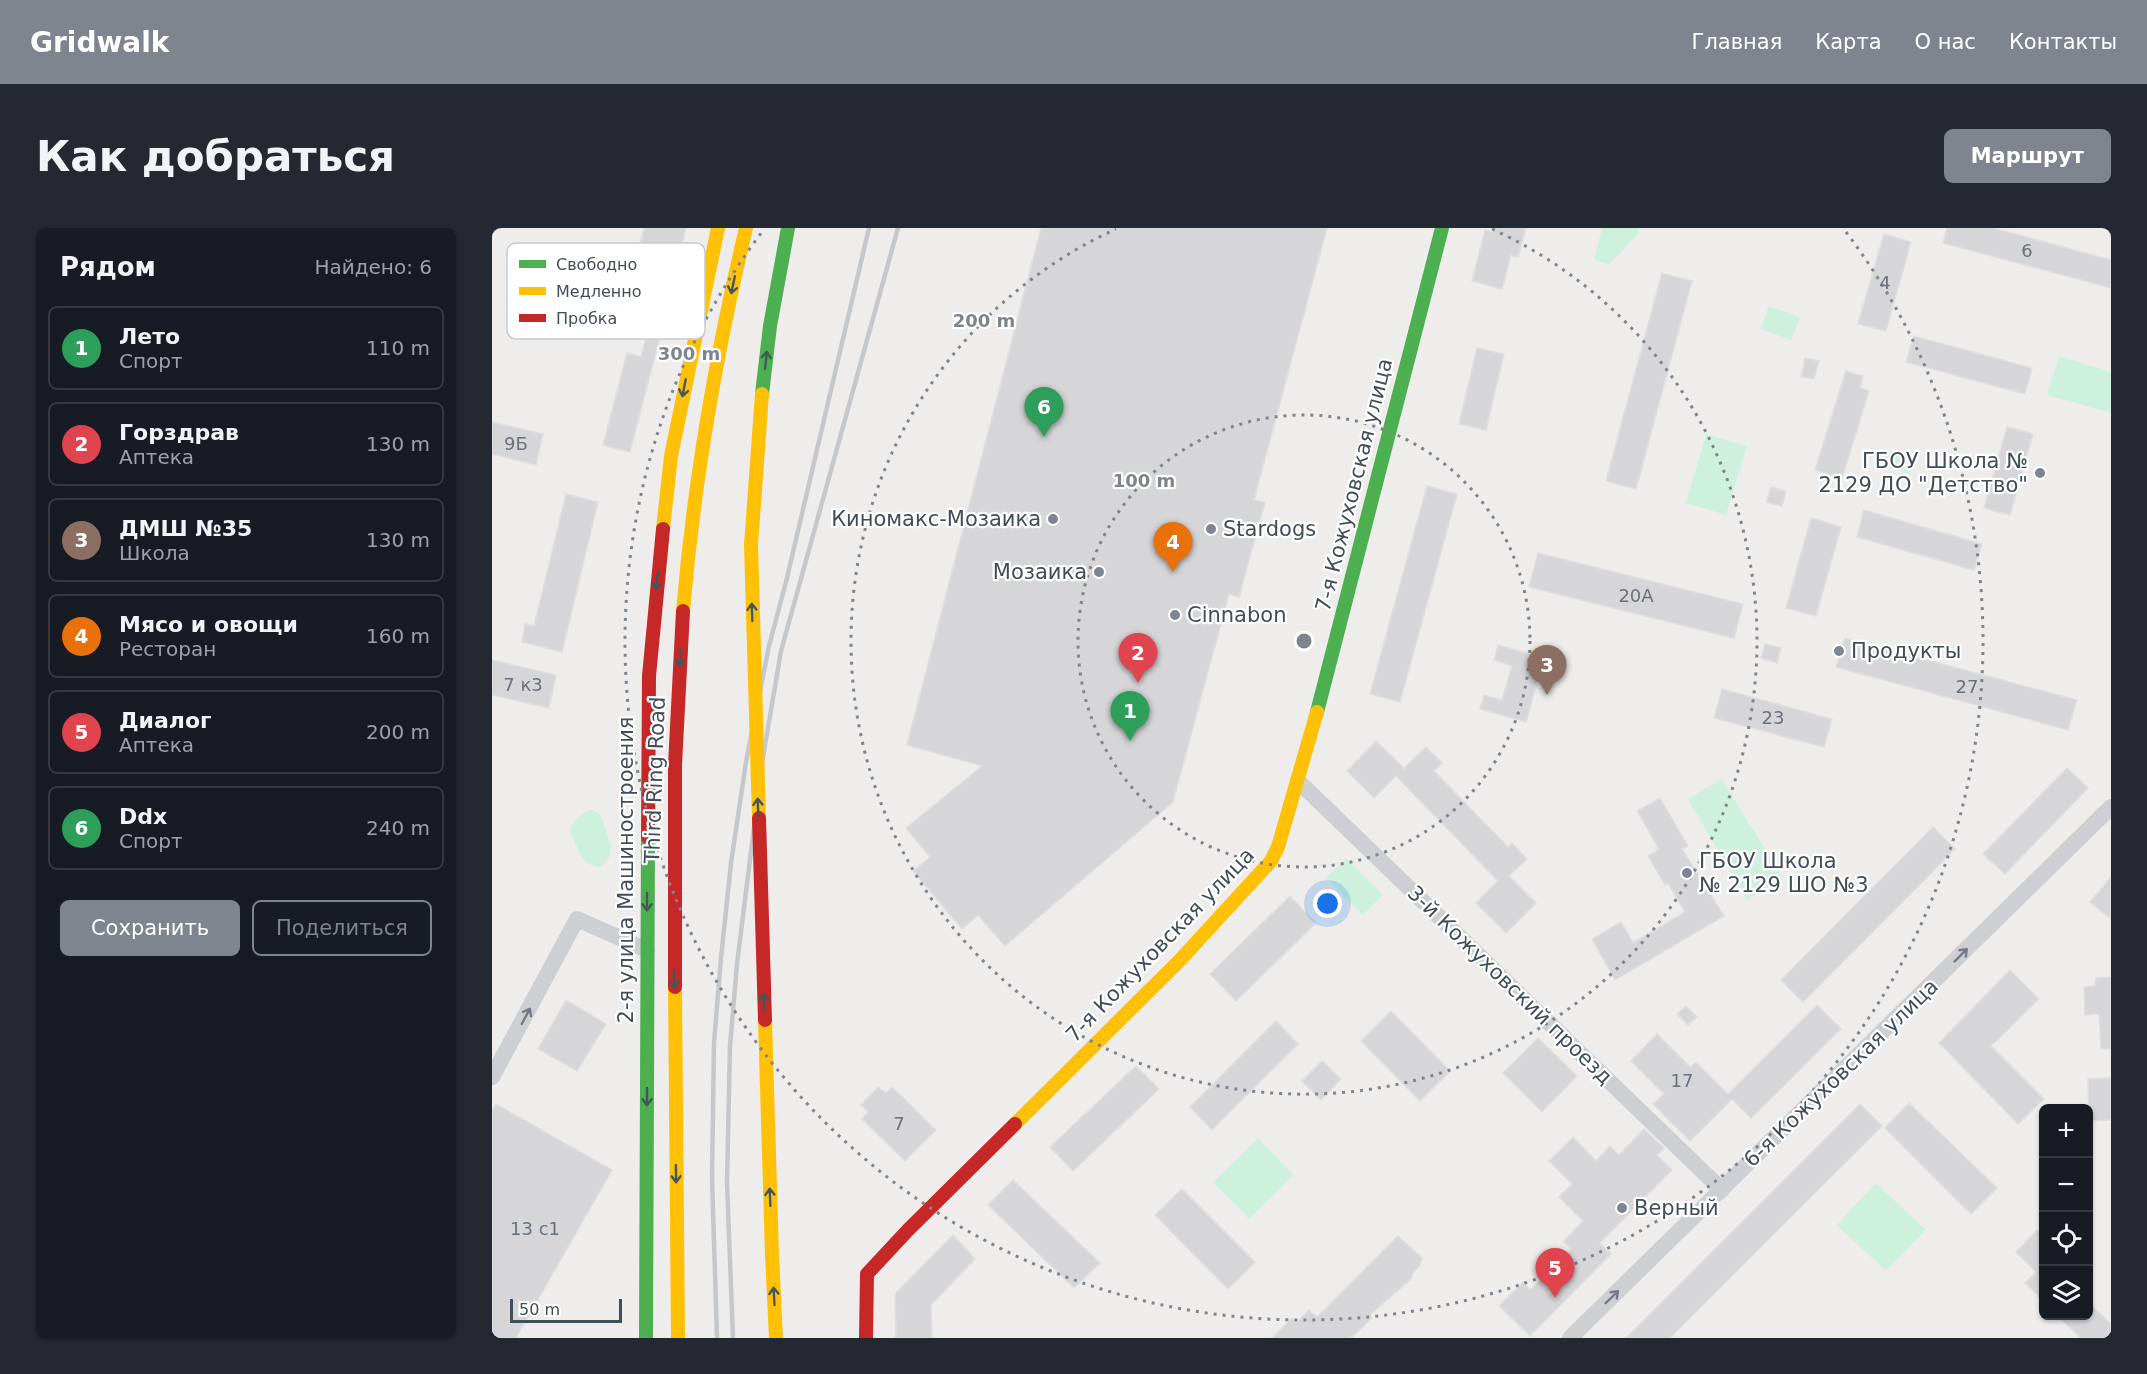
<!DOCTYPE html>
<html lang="ru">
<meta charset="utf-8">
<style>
:root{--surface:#171b24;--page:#242831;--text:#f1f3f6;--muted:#9ea1a6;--line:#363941;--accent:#7e858e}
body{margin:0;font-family:"DejaVu Sans",sans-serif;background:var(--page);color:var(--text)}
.controls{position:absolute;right:18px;bottom:18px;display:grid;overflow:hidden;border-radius:9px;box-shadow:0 2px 4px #0004}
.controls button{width:54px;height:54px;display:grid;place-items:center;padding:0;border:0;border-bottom:2px solid var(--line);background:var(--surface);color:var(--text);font:30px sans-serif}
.scale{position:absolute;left:18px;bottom:15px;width:112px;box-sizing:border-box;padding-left:6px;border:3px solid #424d5b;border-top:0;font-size:16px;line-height:21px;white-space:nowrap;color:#424d5b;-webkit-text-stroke:4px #fff;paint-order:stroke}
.you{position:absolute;left:836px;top:676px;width:21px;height:21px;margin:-15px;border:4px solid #fff;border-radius:50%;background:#1a73e8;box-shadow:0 0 0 9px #1a73e833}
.badge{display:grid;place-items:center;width:39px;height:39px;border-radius:50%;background:var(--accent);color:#fff;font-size:20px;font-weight:700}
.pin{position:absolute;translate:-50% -50px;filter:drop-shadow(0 2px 3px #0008)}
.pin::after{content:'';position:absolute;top:32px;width:21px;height:18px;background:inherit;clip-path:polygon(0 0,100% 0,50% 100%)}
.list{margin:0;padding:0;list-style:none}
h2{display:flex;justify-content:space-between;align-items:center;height:78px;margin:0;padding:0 24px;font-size:26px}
h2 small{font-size:20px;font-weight:400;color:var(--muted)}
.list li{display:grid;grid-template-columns:39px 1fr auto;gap:18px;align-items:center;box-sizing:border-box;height:84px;margin:0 12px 12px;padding:0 12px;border:2px solid var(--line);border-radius:9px}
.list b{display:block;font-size:22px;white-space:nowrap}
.list p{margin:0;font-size:20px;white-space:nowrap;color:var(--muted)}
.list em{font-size:20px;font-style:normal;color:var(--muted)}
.actions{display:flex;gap:12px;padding:18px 24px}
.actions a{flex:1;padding:14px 0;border:2px solid var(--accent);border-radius:9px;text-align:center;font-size:21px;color:var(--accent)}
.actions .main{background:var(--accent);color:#fff}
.icon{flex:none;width:33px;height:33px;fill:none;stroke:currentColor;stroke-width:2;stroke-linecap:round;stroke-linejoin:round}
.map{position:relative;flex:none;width:1619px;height:1110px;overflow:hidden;border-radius:9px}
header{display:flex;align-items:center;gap:36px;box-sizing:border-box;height:84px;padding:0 30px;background:var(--accent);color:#fff}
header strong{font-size:28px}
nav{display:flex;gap:33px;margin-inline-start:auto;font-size:21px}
.intro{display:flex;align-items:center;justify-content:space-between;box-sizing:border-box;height:144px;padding:0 36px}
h1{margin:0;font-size:42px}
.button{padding:15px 27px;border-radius:9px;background:var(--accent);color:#fff;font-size:21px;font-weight:700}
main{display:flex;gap:36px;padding:0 36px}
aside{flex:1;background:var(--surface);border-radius:9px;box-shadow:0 2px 4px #0004}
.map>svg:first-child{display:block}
</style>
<header>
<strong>Gridwalk</strong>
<nav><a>Главная</a><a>Карта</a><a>О нас</a><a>Контакты</a></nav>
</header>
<div class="intro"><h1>Как добраться</h1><a class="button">Маршрут</a></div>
<main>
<aside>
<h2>Рядом<small>Найдено: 6</small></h2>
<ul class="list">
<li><span class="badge" style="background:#2e9e5b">1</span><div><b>Лето</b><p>Спорт</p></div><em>110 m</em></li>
<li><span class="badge" style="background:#e0444e">2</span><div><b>Горздрав</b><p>Аптека</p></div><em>130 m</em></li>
<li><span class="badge" style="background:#8d6e63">3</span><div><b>ДМШ №35</b><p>Школа</p></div><em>130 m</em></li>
<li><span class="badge" style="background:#e8710a">4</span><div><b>Мясо и овощи</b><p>Ресторан</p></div><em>160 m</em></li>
<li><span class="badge" style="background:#e0444e">5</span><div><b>Диалог</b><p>Аптека</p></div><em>200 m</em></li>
<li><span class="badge" style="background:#2e9e5b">6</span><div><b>Ddx</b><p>Спорт</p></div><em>240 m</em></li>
</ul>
<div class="actions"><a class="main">Сохранить</a><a>Поделиться</a></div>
</aside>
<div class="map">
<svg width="1619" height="1110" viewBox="0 0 1619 1110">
<rect width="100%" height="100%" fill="#eeedec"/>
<!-- green -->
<g fill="#cef1de">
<polygon points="1110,0 1148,0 1146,6 1117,36 1102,32"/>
<polygon points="1277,78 1308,89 1299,112 1268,101"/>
<polygon points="1567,128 1619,144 1619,185 1555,167"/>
<polygon points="1214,206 1255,218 1234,287 1194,275"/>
<polygon points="1394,223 1423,231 1419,246 1390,238"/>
<polygon points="1230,551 1291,651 1255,672 1196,571"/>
<path d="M100 582 109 587 119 618 117 630 108 639C89 639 85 617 78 602 81 592 90 584 100 582Z"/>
<polygon points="854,630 891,667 871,687 834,650"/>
<polygon points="766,910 802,947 757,991 721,954"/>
<polygon points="1384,955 1434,1002 1394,1043 1345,997"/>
</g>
<!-- building -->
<g fill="#d6d6d8" stroke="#dfdfe0" stroke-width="1.5">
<polygon points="152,0 194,0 179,67 165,65 164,70 150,67 160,26 146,22"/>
<polygon points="549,0 835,0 762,272 773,274 747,369 737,366 681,574 513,718 486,687 470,701 421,643 438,629 414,600 490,538 415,517"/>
<polygon points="1001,0 1034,0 1026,29 1019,27 1010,61 980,53 993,2 1000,4"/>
<polygon points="1455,0 1501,0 1619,32 1619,60 1451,15"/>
<polygon points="1392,6 1419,14 1394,103 1366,96"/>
<polygon points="1170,45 1200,53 1144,261 1114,253"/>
<polygon points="157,98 170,101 138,224 111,217 135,125 149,129"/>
<polygon points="1422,108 1540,140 1533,166 1414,134"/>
<polygon points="985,120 1012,126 994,202 967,196"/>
<polygon points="1313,130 1327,133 1322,151 1309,149"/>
<polygon points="1354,143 1371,148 1368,160 1377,163 1350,250 1323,242"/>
<polygon points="0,194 51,206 44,237 0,226"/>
<polygon points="1515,199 1541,206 1518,287 1492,280"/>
<polygon points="935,258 965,266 908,474 878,466"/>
<polygon points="1279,259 1294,263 1290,278 1274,274"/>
<polygon points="74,266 106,274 70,424 30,414 33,396 42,398"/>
<polygon points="1372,282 1490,316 1482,342 1365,309"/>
<polygon points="1319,290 1349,299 1324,388 1294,380"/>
<polygon points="1046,325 1251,376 1242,410 1037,359"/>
<polygon points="1353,410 1585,472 1576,502 1344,439"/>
<polygon points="1273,416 1289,420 1285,435 1269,430"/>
<polygon points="1006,417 1052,430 1034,494 988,481 992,467 1010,472 1020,438 1002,432"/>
<polygon points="0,432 64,447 57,480 0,467"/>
<polygon points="1230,461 1340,491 1332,519 1222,490"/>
<polygon points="884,513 912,540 910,542 934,519 950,535 942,543 1016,619 1020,615 1035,631 1017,648 1044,675 1014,705 984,675 1006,653 904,548 882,570 855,543"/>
<polygon points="1575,540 1596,560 1513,646 1491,626"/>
<polygon points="1168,570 1196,618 1190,621 1232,688 1123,752 1100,711 1129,694 1141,715 1193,684 1176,655 1173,657 1156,628 1167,621 1145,583"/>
<polygon points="1441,599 1463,621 1311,774 1289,752"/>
<polygon points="1619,649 1619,691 1598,674"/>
<polygon points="798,668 824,695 744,773 718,746"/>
<polygon points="1518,742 1547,771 1499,818 1552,871 1526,896 1447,815"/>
<polygon points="1619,749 1619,821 1609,821 1607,786 1593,787 1592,759 1603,758 1604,750"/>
<polygon points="74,772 114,796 85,843 46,821"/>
<polygon points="1325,777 1349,801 1259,890 1240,871 1198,913 1161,876 1172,866 1139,833 1165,806 1198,839 1204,834 1236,866"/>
<polygon points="1194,778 1205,789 1196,797 1185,786"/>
<polygon points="899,783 958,843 928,873 869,813"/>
<polygon points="784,793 806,816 720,902 698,879"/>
<polygon points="1046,810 1085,848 1050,884 1011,845"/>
<polygon points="830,833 849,851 829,872 810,853"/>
<polygon points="644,838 667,861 581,943 558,919"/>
<polygon points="1619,850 1619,892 1597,893 1596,851"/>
<polygon points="386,859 394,865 400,859 444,902 413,933 370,891 376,884 369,877"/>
<polygon points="1417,875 1505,960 1479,986 1393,900"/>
<polygon points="4,876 120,942 24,1110 0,1110 0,883"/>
<polygon points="1368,876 1390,898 1178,1110 1134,1110"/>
<polygon points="1152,901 1172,920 1165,927 1180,942 1108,1015 1119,1026 1038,1108 1007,1078 1031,1054 1038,1062 1079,1021 1071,1014 1091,993 1067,969 1080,956 1057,933 1081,909 1104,933 1118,918 1127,927"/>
<polygon points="521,952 608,1035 582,1060 496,977"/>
<polygon points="690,961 763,1034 736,1061 663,987"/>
<polygon points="1545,1002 1551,1008 1551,1073 1533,1055 1544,1044 1524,1024"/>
<polygon points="461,1007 483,1031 439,1077 440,1110 404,1110 403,1066"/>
<polygon points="906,1008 930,1030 928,1037 921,1045 920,1050 879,1086 879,1091 861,1108 855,1110 780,1110 800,1090 804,1095 817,1082 825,1089"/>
<polygon points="1596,1074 1619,1096 1619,1110 1589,1110 1566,1088 1596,1088"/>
</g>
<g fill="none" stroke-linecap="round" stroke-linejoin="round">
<!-- street -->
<g stroke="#cdcfd3" stroke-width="16">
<polyline points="806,553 1230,962"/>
<polyline points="0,849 85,691 155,722"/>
<polyline points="1078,1110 1619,579"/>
</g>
<!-- fast -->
<g stroke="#4caf50" stroke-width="14">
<polyline points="270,166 278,98 296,0"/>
<polyline points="825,484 950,0"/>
<polyline points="154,1110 156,609"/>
</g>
<!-- slow -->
<g stroke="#ffc107" stroke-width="14">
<polyline points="171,301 179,228 226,0"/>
<path d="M191 383C202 253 224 126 254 0"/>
<polyline points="183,759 186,1110"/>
<polyline points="523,896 689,731 779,633 786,619 825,484"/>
<polyline points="280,1027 284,1110"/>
</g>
<!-- jam -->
<g stroke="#c62828" stroke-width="14">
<polyline points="156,609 157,448 171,301"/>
<polyline points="183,759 183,537 191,383"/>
<polyline points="374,1110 375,1046 416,1002 523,896"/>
</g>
<!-- rail -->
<g stroke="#c5c7ca" stroke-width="4.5">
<polyline points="225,1110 220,949 222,815 229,730 239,635 254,534 277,418 294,354 377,0"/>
<polyline points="241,1110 235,955 238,818 245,736 270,535 289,423 406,0"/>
</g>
<!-- slow-bridge -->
<g stroke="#ffc107" stroke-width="14">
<polyline points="267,590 259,317 270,166"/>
<polyline points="273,792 280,1027"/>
</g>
<!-- jam-bridge -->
<polyline stroke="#c62828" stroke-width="14" points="267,590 273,792"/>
</g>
<!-- one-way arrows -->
<defs><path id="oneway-shaft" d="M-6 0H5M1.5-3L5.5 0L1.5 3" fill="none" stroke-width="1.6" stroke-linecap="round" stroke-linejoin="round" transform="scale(1.5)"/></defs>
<g stroke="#43575a">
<use href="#oneway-shaft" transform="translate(241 57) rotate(102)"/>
<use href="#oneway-shaft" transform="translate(274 132) rotate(-84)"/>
<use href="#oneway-shaft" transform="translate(192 160) rotate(101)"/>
<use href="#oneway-shaft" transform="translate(165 353) rotate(96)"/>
<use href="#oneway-shaft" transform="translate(260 384) rotate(-92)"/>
<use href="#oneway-shaft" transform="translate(188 430) rotate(93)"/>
<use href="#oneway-shaft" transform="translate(266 579) rotate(-92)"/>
<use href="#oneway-shaft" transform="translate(155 674) rotate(90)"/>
<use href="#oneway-shaft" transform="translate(182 751) rotate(89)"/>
<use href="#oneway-shaft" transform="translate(272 774) rotate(-92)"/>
<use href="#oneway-shaft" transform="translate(155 869) rotate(90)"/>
<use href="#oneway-shaft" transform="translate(184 946) rotate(89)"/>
<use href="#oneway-shaft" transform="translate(278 969) rotate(-92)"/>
<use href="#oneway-shaft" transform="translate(282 1068) rotate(-93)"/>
</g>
<g stroke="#737a85">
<use href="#oneway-shaft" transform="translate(1469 727) rotate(-45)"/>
<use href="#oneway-shaft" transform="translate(34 788) rotate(-62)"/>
<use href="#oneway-shaft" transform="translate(1120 1069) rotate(-44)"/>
</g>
<!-- distance rings -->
<g fill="none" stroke="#7e858e" stroke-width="3" stroke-dasharray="3 6">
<circle cx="812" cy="413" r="226"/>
<path d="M1000 1A453 453 0 1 1 624 1"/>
<path d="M1354 4A679 679 0 1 1 270 4"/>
</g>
<!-- markers -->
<g fill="#7e858e" stroke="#fff" stroke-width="2">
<circle cx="1548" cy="245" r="6"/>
<circle cx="561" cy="291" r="6"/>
<circle cx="719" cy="301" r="6"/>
<circle cx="607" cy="344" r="6"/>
<circle cx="683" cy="387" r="6"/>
<circle cx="1347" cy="423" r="6"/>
<circle cx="1195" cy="645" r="6"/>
<circle cx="1130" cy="980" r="6"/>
</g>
<g text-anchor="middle" stroke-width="4.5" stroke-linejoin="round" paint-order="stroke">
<!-- number labels -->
<g font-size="18" fill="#68717c">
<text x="1535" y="29">6</text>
<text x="1393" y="61">4</text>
<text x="24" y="222">9Б</text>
<text x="1144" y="374">20А</text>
<text x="31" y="463">7 к3</text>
<text x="1475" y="465">27</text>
<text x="1281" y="496">23</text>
<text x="1190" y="859">17</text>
<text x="407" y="902">7</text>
<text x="43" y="1007">13 с1</text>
</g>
<!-- poi labels -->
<g font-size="21" fill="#424d5b" stroke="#fff" text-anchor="start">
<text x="1536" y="240" text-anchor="end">ГБОУ Школа №<tspan x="1536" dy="24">2129 ДО "Детство"</tspan></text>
<text x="549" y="298" text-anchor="end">Киномакс-Мозаика</text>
<text x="731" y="308">Stardogs</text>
<text x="595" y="351" text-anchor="end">Мозаика</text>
<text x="695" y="394">Cinnabon</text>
<text x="1359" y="430">Продукты</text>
<text x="1207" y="640">ГБОУ Школа<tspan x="1207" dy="24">№ 2129 ШО №3</tspan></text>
<text x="1142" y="987">Верный</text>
</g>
<!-- street labels -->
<g font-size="21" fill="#424d5b" stroke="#fff">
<text transform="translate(862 257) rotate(-76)" y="7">7-я Кожуховская улица</text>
<text transform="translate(163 552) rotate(-88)" y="7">Third Ring Road</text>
<text transform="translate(134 642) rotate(-90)" y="7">2-я улица Машиностроения</text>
<text transform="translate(668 717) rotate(-46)" y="7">7-я Кожуховская улица</text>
<text transform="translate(1018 757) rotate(44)" y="7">3-й Кожуховский проезд</text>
<text transform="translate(1349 845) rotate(-44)" y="7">6-я Кожуховская улица</text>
</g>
</g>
<!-- legend -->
<rect x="15" y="15" width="198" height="96" rx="9" fill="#fff" stroke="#c6cace" stroke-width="1.5"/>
<rect x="27" y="32" width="27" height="8" fill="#4caf50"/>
<rect x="27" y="59" width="27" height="8" fill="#ffc107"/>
<rect x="27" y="86" width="27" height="8" fill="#c62828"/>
<g font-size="16" fill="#424d5b">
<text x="64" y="42">Свободно</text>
<text x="64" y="69">Медленно</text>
<text x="64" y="96">Пробка</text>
</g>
<circle cx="812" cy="413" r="9" fill="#7e858e" stroke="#fff" stroke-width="3"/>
<g font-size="18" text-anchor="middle" font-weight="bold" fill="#7e858e" stroke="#fff" stroke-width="4.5" stroke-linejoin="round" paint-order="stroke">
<text x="492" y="99">200 m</text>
<text x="197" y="132">300 m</text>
<text x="652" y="259">100 m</text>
</g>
</svg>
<div class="controls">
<button>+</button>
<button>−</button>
<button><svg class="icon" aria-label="locate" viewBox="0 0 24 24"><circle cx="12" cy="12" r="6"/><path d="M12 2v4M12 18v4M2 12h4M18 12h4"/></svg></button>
<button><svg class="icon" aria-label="layers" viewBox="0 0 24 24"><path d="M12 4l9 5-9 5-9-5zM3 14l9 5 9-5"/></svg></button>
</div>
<div class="scale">50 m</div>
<div class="you"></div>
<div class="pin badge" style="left:638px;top:513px;background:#2e9e5b">1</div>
<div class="pin badge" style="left:646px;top:455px;background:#e0444e">2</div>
<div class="pin badge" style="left:1055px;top:467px;background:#8d6e63">3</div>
<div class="pin badge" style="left:681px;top:344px;background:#e8710a">4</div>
<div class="pin badge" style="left:1063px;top:1070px;background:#e0444e">5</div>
<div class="pin badge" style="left:552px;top:209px;background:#2e9e5b">6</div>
</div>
</main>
